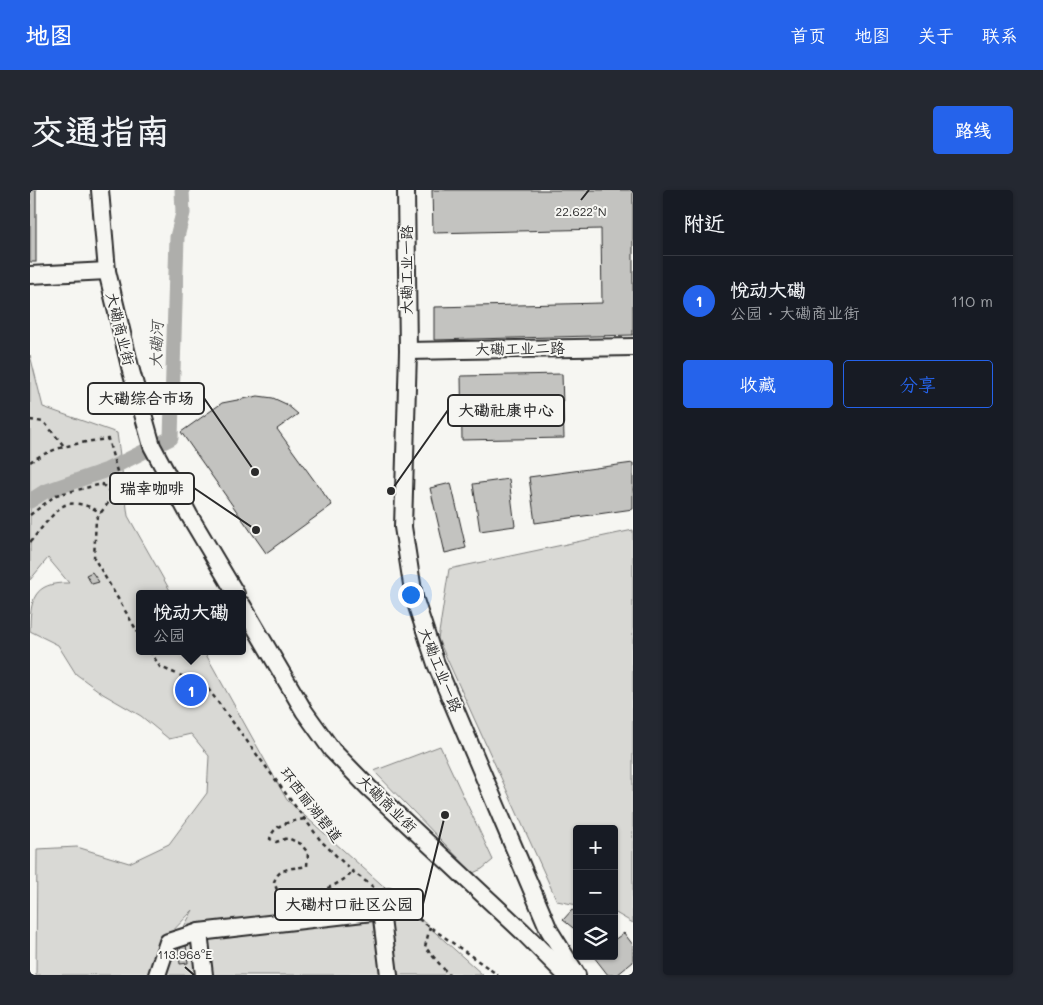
<!DOCTYPE html>
<html lang="zh">
<meta charset="utf-8">
<style>
:root{--surface:#171b24;--page:#242831;--text:#f1f3f6;--muted:#9ea1a6;--line:#363941;--accent:#2563eb}
body{margin:0;font-family:Mali,"LXGW WenKai TC",sans-serif;background:var(--page);color:var(--text)}
.controls{position:absolute;right:15px;bottom:15px;display:grid;overflow:hidden;border-radius:5px;box-shadow:0 1px 4px #0004}
.controls button{width:45px;height:45px;display:grid;place-items:center;padding:0;border:0;border-bottom:1px solid var(--line);background:var(--surface);color:var(--text);font:25px sans-serif}
.you{position:absolute;left:380px;top:404px;width:18px;height:18px;margin:-12px;border:4px solid #fff;border-radius:50%;background:#1a73e8;box-shadow:0 0 0 8px #1a73e833}
.badge{display:grid;place-items:center;width:32px;height:32px;border-radius:50%;background:var(--accent);color:#fff;font-size:16px;font-weight:700}
.pin{position:absolute;translate:-50% -50%;border:2px solid #fff;box-shadow:0 1px 5px #0006}
.popup{position:absolute;left:106px;top:400px;width:110px;height:65px;box-sizing:border-box;display:grid;place-content:center;border-radius:5px;background:var(--surface);filter:drop-shadow(0 1px 4px #0005);font-size:16px;white-space:nowrap;color:var(--muted)}
.popup b{font-size:19px;color:var(--text)}
.popup::after{content:'';position:absolute;left:50%;top:100%;margin-left:-10px;border:10px solid transparent;border-top-color:var(--surface)}
.list{margin:0;padding:0;list-style:none}
h2{display:flex;justify-content:space-between;align-items:center;height:65px;margin:0;padding:0 20px;font-size:21px}
h2 small{font-size:16px;font-weight:400;color:var(--muted)}
.list li{display:grid;grid-template-columns:32px 1fr auto;gap:15px;align-items:center;box-sizing:border-box;height:90px;padding:0 20px;border-top:1px solid var(--line)}
.list b{display:block;font-size:19px;white-space:nowrap}
.list p{margin:0;font-size:16px;white-space:nowrap;color:var(--muted)}
.list em{font-size:16px;font-style:normal;color:var(--muted)}
.actions{display:flex;gap:10px;padding:15px 20px}
.actions a{flex:1;padding:11px 0;border:1px solid var(--accent);border-radius:5px;text-align:center;font-size:18px;color:var(--accent)}
.actions .main{background:var(--accent);color:#fff}
.icon{flex:none;width:28px;height:28px;fill:none;stroke:currentColor;stroke-width:2;stroke-linecap:round;stroke-linejoin:round}
.map{position:relative;flex:none;width:603px;height:785px;overflow:hidden;border-radius:5px}
header{display:flex;align-items:center;gap:30px;box-sizing:border-box;height:70px;padding:0 25px;background:var(--accent);color:#fff}
header strong{font-size:24px}
nav{display:flex;gap:28px;margin-inline-start:auto;font-size:18px}
.intro{display:flex;align-items:center;justify-content:space-between;box-sizing:border-box;height:120px;padding:0 30px}
h1{margin:0;font-size:35px}
.button{padding:12px 22px;border-radius:5px;background:var(--accent);color:#fff;font-size:18px;font-weight:700}
main{display:flex;gap:30px;padding:0 30px}
aside{flex:1;background:var(--surface);border-radius:5px;box-shadow:0 1px 4px #0004}
.map>svg:first-child{display:block}
</style>
<header>
<strong>地图</strong>
<nav><a>首页</a><a>地图</a><a>关于</a><a>联系</a></nav>
</header>
<div class="intro"><h1>交通指南</h1><a class="button">路线</a></div>
<main>
<div class="map">
<svg width="603" height="785" viewBox="0 0 603 785">
<rect width="100%" height="100%" fill="#f6f6f2"/>
<filter id="ink" filterUnits="userSpaceOnUse"><feTurbulence type="fractalNoise" baseFrequency=".02" numOctaves="2"/><feDisplacementMap in="SourceGraphic" scale="10" xChannelSelector="R" yChannelSelector="G"/><feConvolveMatrix kernelMatrix="1 2 1 2 8 2 1 2 1" color-interpolation-filters="sRGB"/></filter>
<g filter="url(#ink)">
<!-- green -->
<g fill="#d9d9d5" stroke="#828280">
<path d="M0 165 13 217 87 243 98 326 142 404H110V461H174L257 610 453 785H128L163 720 133 751 120 785H6L7 659 47 657 99 673 139 654 177 603 179 566 161 544 139 549 111 526 73 504 46 484 28 455 0 441C0 410 3 392 39 393L18 368 0 390Z"/>
<polygon points="603,340 603,733 584,722 584,639 547,639 547,715 527,711 408,449 419,379"/>
<polygon points="410,556 463,670 452,679 443,683 344,581"/>
</g>
<g fill="none" stroke-linecap="round" stroke-linejoin="round">
<!-- canal -->
<polyline stroke="#aeaeab" stroke-width="15" points="0,311 14,302 77,280 141,248 147,47 153,23 152,0"/>
</g>
<!-- building -->
<g fill="#c3c3c0" stroke="#2b2b2b">
<rect x="0" y="0" width="6" height="72"/>
<polygon points="402,0 603,0 603,145 404,150 404,117 572,113 571,39 403,43"/>
<polygon points="532,184 534,248 432,250 431,186"/>
<polygon points="228,206 243,208 256,214 268,224 247,239 302,315 236,363 151,242 192,213"/>
<polygon points="603,273 603,319 505,333 499,287"/>
<polygon points="479,289 485,336 450,341 443,294"/>
<polygon points="421,293 436,358 415,363 400,298"/>
<polygon points="62,382 69,392 62,394 56,385"/>
<polygon points="542,720 547,723 547,741 533,730"/>
<polygon points="594,743 603,755 603,772 587,785 578,785 564,767 584,766 584,750"/>
<polygon points="156,754 158,773 150,774 148,755"/>
</g>
<g fill="none" stroke-linecap="round" stroke-linejoin="round">
<!-- minor casing -->
<g stroke="#2b2b2b" stroke-width="20">
<g id="minor">
<polyline points="70,0 77,81 101,181 122,256 159,325 206,404"/>
<polyline points="376,0 378,161 373,337 384,407 406,474 519,740 547,785"/>
<polyline points="0,85 77,81"/>
<polyline points="378,161 603,157"/>
<polyline points="212,415 274,521 302,560 339,598 492,741 536,785"/>
<polyline points="351,721 359,785"/>
<polyline points="169,742 174,785"/>
<polyline points="127,785 138,752 169,742 351,721 358,707"/>
</g>
</g>
<!-- path -->
<g stroke="#2b2b2b" stroke-width="2.5" stroke-dasharray="4 4" stroke-linecap="butt">
<polyline points="0,230 14,232 34,256"/>
<path d="M0 272C22 257 51 252 78 249L91 296 66 329 64 368 110 446"/>
<polyline points="91,296 119,283"/>
<polyline points="0,325 26,305 72,294 84,306"/>
<path d="M0 352C7 344 25 320 33 316 44 310 61 316 71 323"/>
<polyline points="120,461 130,477 176,496 291,651 322,681 346,699"/>
<path d="M274 629C261 632 244 633 240 649L246 652 258 648 271 654 278 663 277 676C264 679 249 676 244 692L247 700C264 713 311 698 322 681"/>
<polyline points="369,715 468,785"/>
<polyline points="400,737 395,757 419,785"/>
</g>
<!-- minor -->
<use href="#minor" stroke="#f6f6f2" stroke-width="16"/>
</g>
</g>
<!-- ticks -->
<path fill="none" stroke="#2b2b2b" stroke-width="2" d="M551 10 559 0M155 777 164 785"/>
<g text-anchor="middle" stroke-width="4" stroke-linejoin="round" paint-order="stroke">
<!-- street labels -->
<g font-size="15" fill="#2b2b2b" stroke="#f6f6f2">
<text transform="translate(377 80) rotate(-90)" y="5">大磡工业一路</text>
<text transform="translate(90 139) rotate(76)" y="5">大磡商业街</text>
<text transform="translate(490 159) rotate(-1)" y="5">大磡工业二路</text>
<text transform="translate(410 480) rotate(68)" y="5">大磡工业一路</text>
<text transform="translate(357 614) rotate(44)" y="5">大磡商业街</text>
<text transform="translate(281 615) rotate(52)" y="5">环西丽湖碧道</text>
</g>
<!-- water labels -->
<g font-size="16" font-style="italic" fill="#525251" stroke="#f6f6f2">
<text transform="translate(126 155) rotate(-88)" y="6">大磡河</text>
</g>
</g>
<g font-size="12" text-anchor="middle" fill="#2b2b2b" stroke="#f6f6f2" stroke-width="4" stroke-linejoin="round" paint-order="stroke">
<text x="551" y="26">22.622°N</text>
<text x="155" y="769">113.968°E</text>
</g>
<!-- callouts -->
<path fill="none" stroke="#2b2b2b" stroke-width="2" d="M225 282L174 208M361 301L418 220M226 340L164 298M415 625L393 714"/>
<g fill="#2b2b2b" stroke="#f6f6f2" stroke-width="2">
<circle cx="225" cy="282" r="5"/>
<circle cx="361" cy="301" r="5"/>
<circle cx="226" cy="340" r="5"/>
<circle cx="415" cy="625" r="5"/>
</g>
<g fill="#f6f6f2" stroke="#2b2b2b" stroke-width="2">
<rect x="58" y="193" width="116" height="31" rx="5"/>
<rect x="418" y="205" width="116" height="31" rx="5"/>
<rect x="80" y="283" width="84" height="31" rx="5"/>
<rect x="245" y="699" width="148" height="31" rx="5"/>
</g>
<g font-size="16" text-anchor="middle" font-weight="bold" fill="#2b2b2b">
<text x="116" y="214">大磡综合市场</text>
<text x="476" y="226">大磡社康中心</text>
<text x="122" y="304">瑞幸咖啡</text>
<text x="319" y="720">大磡村口社区公园</text>
</g>
</svg>
<div class="controls">
<button>+</button>
<button>−</button>
<button><svg class="icon" aria-label="layers" viewBox="0 0 24 24"><path d="M12 4l9 5-9 5-9-5zM3 14l9 5 9-5"/></svg></button>
</div>
<div class="you"></div>
<div class="pin badge" style="left:161px;top:500px">1</div>
<div class="popup"><b>悦动大磡</b>公园</div>
</div>
<aside>
<h2>附近<small></small></h2>
<ul class="list">
<li><span class="badge">1</span><div><b>悦动大磡</b><p>公园 · 大磡商业街</p></div><em>110 m</em></li>
</ul>
<div class="actions"><a class="main">收藏</a><a>分享</a></div>
</aside>
</main>
